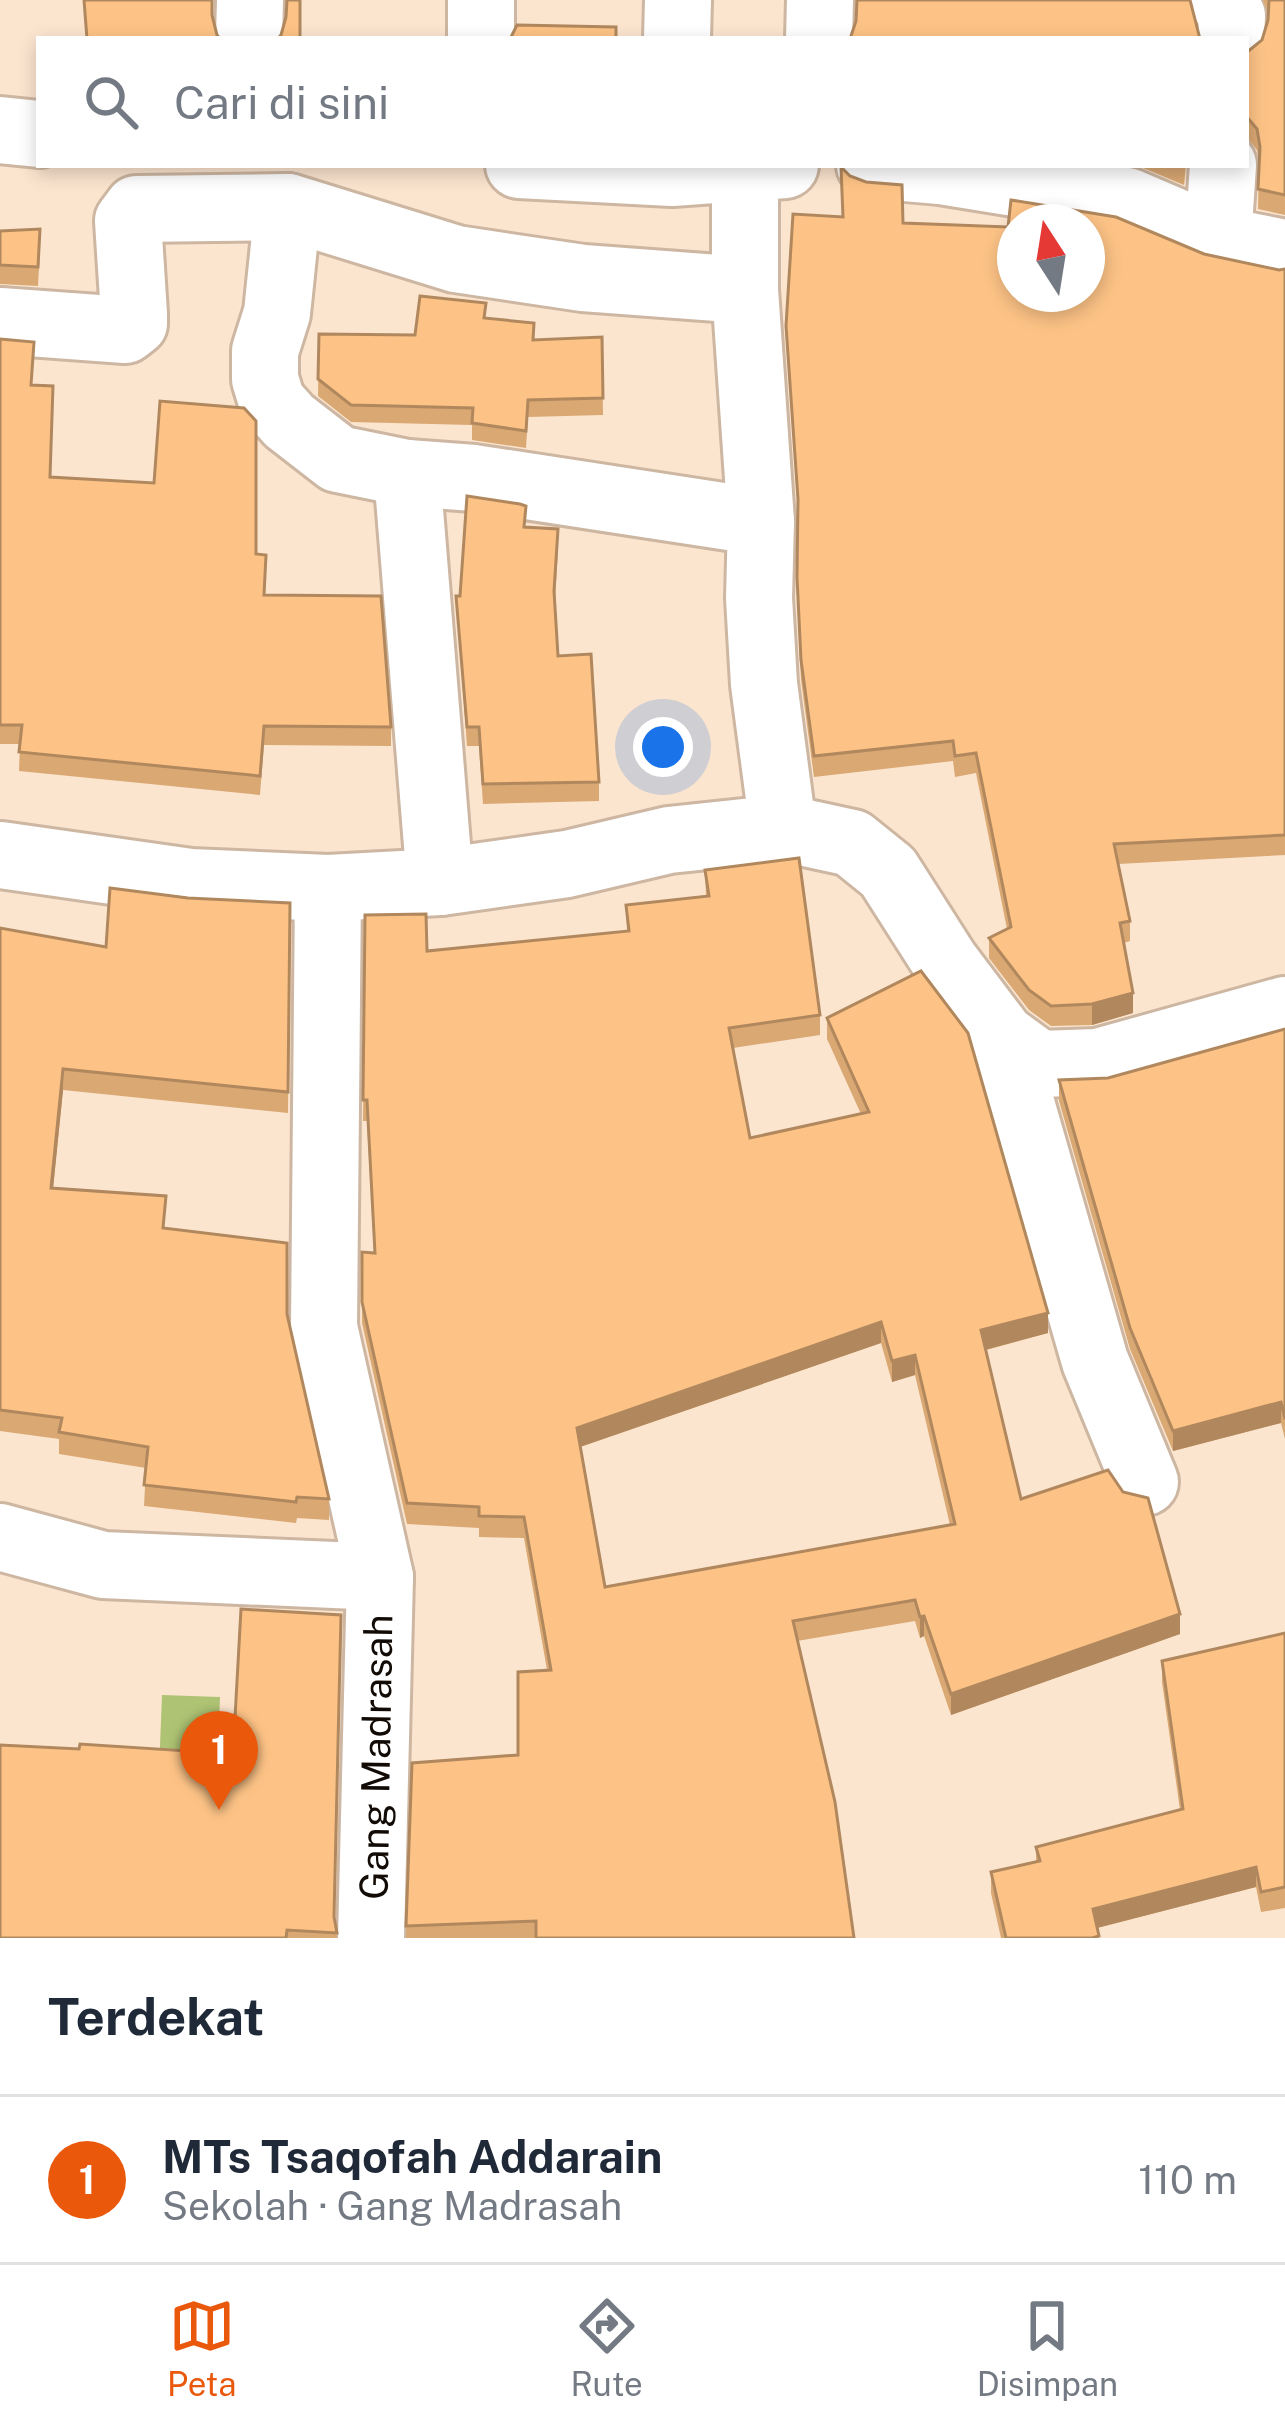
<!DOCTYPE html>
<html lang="id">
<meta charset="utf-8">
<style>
:root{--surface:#fff;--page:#f6f6f7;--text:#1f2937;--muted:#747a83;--line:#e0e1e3;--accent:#ea580c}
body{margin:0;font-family:"Public Sans",sans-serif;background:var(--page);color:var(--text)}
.compass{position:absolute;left:997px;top:204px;width:108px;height:108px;border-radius:50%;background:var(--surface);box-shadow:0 6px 18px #0003;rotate:348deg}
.you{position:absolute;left:663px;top:747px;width:42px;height:42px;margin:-30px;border:9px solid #fff;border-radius:50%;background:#1a73e8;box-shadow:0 0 0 18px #1a73e833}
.badge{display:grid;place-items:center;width:78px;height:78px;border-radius:50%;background:var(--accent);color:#fff;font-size:39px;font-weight:700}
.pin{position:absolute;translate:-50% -99px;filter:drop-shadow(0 3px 6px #0008)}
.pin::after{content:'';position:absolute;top:63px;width:42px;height:36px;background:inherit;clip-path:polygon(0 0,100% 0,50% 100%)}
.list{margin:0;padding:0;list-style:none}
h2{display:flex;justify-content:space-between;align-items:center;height:156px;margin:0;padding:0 48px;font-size:51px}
h2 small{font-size:39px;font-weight:400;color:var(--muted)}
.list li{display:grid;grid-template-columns:78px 1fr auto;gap:36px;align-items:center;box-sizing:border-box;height:168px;padding:0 48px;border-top:3px solid var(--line)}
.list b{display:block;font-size:45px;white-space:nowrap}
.list p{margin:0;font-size:39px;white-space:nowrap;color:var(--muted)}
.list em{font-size:39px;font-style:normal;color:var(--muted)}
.icon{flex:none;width:66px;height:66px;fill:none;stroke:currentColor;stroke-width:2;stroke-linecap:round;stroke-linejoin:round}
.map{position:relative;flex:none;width:1285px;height:1938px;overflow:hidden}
.search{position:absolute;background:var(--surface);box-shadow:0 6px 18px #0003;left:36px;right:36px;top:36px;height:132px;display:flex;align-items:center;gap:30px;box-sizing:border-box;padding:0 42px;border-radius:0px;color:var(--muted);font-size:45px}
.sheet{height:324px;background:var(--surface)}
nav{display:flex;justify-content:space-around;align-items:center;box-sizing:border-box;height:168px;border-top:3px solid var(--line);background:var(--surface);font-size:33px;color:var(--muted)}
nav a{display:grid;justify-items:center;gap:6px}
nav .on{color:var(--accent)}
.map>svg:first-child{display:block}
</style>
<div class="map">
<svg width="1285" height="1938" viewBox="0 0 1285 1938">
<rect width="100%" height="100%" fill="#fce5cf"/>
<!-- green -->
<polygon fill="#aec373" points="162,1695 220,1697 212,1902 154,1899"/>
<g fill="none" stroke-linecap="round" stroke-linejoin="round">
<!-- minor casing -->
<g stroke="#cdb7a2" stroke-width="72">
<g id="minor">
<polyline points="1223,0 1232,16 1231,39"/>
<polyline points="249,39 250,0"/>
<polyline points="481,39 481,0"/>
<polyline points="677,39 678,0"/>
<polyline points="819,39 820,0"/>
<polyline points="0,130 39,134"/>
<polyline points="519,165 672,173 785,165"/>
<polyline points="870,165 940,171 1127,201 1218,240 1285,253"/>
<polyline points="745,171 745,290 761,522 759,598 764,684 783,828"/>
<polyline points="288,207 277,313 265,351 265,379 272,402 289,421 338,459 407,473 474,478 761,522"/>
<polyline points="1218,240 1223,165"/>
<polyline points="0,321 125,330 134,323 134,314 128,221 137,209 288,207 456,259 583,278 745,290"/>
<polyline points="407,473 440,882"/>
<polyline points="0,855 190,882 328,888 440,882 567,864 669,840 783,828 852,843 888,872 946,963 1002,1037 1039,1064 1098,1062 1285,1010"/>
<polyline points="328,888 324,1327 380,1577 371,1938"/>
<polyline points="1002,1037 1095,1361 1145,1482"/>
<polyline points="0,1537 103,1565 380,1577"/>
</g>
</g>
<!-- minor -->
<use href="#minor" stroke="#fff" stroke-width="66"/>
</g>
<!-- wall -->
<g fill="#daa873" fill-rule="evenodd">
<polygon points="1263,0 1285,0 1285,215 1258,209 1259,162 1257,150 1246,136 1246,53 1262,40 1268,20 1269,15"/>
<polygon points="1136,165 1186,165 1184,185"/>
<polygon points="850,176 903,223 1204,254 1279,270 1285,269 1285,855 1118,864 1130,921 1130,941 1124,943 1133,1013 1092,1025 1051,1026 1029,1010 989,958 989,938 1007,929 976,773 955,777 953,761 814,777 801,680 797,597 798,514 786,326 842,217"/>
<polygon points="0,231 40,249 38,286 0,284"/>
<polygon points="486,318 534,340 602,337 603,415 528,417 526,448 472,440 472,425 351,422 318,396 319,334 415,335"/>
<polygon points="0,339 32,385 50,477 256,554 265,595 391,727 391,746 264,745 260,795 19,771 20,744 0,744"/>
<polygon points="526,527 558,549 555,601 558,656 599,782 599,801 483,804 479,746 467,746 456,596 460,596"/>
<path d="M705 870 820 1015V1035L733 1048 750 1138 861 1114 827 1039V1018L1048 1333 986 1350 1021 1499 1180 1634 951 1715 924 1636 920 1638 915 1621 797 1641 854 1938H406L412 1763 518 1755 547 1670 524 1538 479 1537V1528L407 1524 362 1323V1252L374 1253 367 1121H363L365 915 427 951 627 931 626 905 706 897ZM881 1343 892 1382 915 1375 950 1525 605 1587 580 1447Z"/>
<polygon points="188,898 290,903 288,1113 63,1090 53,1188 165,1228 287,1314 329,1499 329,1520 297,1518 296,1523 144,1506 146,1468 59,1454 59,1439 0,1431 0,928 106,947"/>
<polygon points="1285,1029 1285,1439 1281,1423 1173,1451 1130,1349 1059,1101 1059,1080 1108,1078"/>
<polygon points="1285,1633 1285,1908 1261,1912 1256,1887 1097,1928 1099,1938 1001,1938 991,1893 991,1872 1036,1861 1036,1847 1180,1810 1162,1682 1162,1661"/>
<polygon points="334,1919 337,1938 0,1938"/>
</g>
<!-- shaded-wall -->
<g fill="#b1885e">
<polygon points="1133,993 1133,1013 1092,1025 1092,1004"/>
<polygon points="63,1069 63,1090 51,1209 51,1188"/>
<polygon points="1048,1313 1048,1333 981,1351 981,1330"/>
<polygon points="881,1322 881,1343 577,1448 577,1428"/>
<polygon points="915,1355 915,1375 892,1382 892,1361"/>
<polygon points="1281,1402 1281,1423 1173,1451 1173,1431"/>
<polygon points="1180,1614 1180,1634 951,1715 951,1694"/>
<polygon points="924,1616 924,1636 920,1638 920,1617"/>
<polygon points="1256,1867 1256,1887 1093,1929 1093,1909"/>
</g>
<!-- building -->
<g fill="#fdc386" stroke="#b1885e" stroke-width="3" fill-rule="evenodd">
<polygon points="84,0 212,0 212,15 217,35 220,39 87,39"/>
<polygon points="287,0 300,0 300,39 277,39 281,35 286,17"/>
<polygon points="857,0 1190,0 1200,39 850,39 856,21"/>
<polygon points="1269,0 1285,0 1285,195 1258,189 1260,147 1257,129 1246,116 1246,53 1262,40 1268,20"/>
<polygon points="517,25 616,27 616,39 510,39"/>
<path d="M841 167 850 176 866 182 902 185 903 223 1008 227 1011 200 1116 217 1204 254 1279 270 1285 269V835L1114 844 1130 921 1120 923 1133 993 1092 1004 1051 1006 1029 990 989 938 1011 927 976 753 955 756 953 741 814 756 801 660 797 577 798 499 786 326 793 214 843 217ZM1015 222H1087V294H1015Z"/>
<polygon points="40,229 38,267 0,265 0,231"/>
<polygon points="420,296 486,303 484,318 534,323 533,340 602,337 603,398 528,400 526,431 472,423 473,408 351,405 318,379 319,334 415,335"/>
<polygon points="0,339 34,342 31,385 53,386 50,477 154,483 160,401 244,408 256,421 256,554 266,555 264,595 381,596 391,727 264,726 260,776 19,752 22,725 0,725"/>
<polygon points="467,496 520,504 526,506 524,527 558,529 554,591 558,656 591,654 599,782 483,784 479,727 467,727 456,596 460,596"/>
<path d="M799 858 820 1015 729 1028 750 1138 869 1112 827 1018 921 971 968 1033 1048 1313 981 1330 1021 1499 1108 1470 1123 1492 1148 1498 1180 1614 951 1694 924 1616 920 1617 915 1600 793 1621 835 1802 854 1938H536V1921L406 1926 412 1763 518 1755V1672L551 1670 524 1517 479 1516V1507L407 1503 362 1302V1252L375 1253 367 1100H363L365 915 426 914 427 951 629 931 626 905 709 896 705 870ZM881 1322 892 1361 915 1355 955 1524 605 1587 577 1428Z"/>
<polygon points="110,888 188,898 290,903 288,1092 63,1069 51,1188 166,1196 163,1228 287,1243 287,1314 329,1499 297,1497 296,1502 144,1485 148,1447 59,1432 62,1418 0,1410 0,928 106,947"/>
<polygon points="1285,1029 1285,1419 1281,1402 1173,1431 1130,1328 1059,1080 1108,1078"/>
<polygon points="241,1609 341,1615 334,1917 337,1933 287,1930 286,1938 0,1938 0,1745 79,1749 80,1744 233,1754"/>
<polygon points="1285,1633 1285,1887 1261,1892 1256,1867 1093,1909 1099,1936 1092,1938 1006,1938 991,1872 1040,1861 1036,1847 1183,1809 1162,1661"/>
</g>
<g text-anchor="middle" stroke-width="12" stroke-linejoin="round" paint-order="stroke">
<!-- street labels -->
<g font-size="39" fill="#120b05" stroke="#fff">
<text transform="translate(376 1757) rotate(-89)" y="14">Gang Madrasah</text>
</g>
</g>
</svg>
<svg class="compass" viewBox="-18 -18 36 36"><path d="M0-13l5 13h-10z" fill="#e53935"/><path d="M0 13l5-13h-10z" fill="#747a83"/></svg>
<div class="you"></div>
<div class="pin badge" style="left:219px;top:1810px">1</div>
<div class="search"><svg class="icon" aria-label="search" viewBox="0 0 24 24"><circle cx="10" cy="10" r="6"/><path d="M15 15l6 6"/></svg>Cari di sini</div>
</div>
<section class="sheet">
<h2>Terdekat<small></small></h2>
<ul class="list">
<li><span class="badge">1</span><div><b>MTs Tsaqofah Addarain</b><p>Sekolah · Gang Madrasah</p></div><em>110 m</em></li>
</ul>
</section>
<nav>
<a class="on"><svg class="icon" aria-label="map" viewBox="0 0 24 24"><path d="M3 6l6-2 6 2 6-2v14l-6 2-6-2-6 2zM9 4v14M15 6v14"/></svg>Peta</a>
<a><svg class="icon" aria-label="directions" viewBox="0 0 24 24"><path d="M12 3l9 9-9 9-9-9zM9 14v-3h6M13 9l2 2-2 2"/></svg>Rute</a>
<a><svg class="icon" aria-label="saved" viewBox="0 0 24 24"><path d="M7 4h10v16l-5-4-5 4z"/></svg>Disimpan</a>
</nav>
